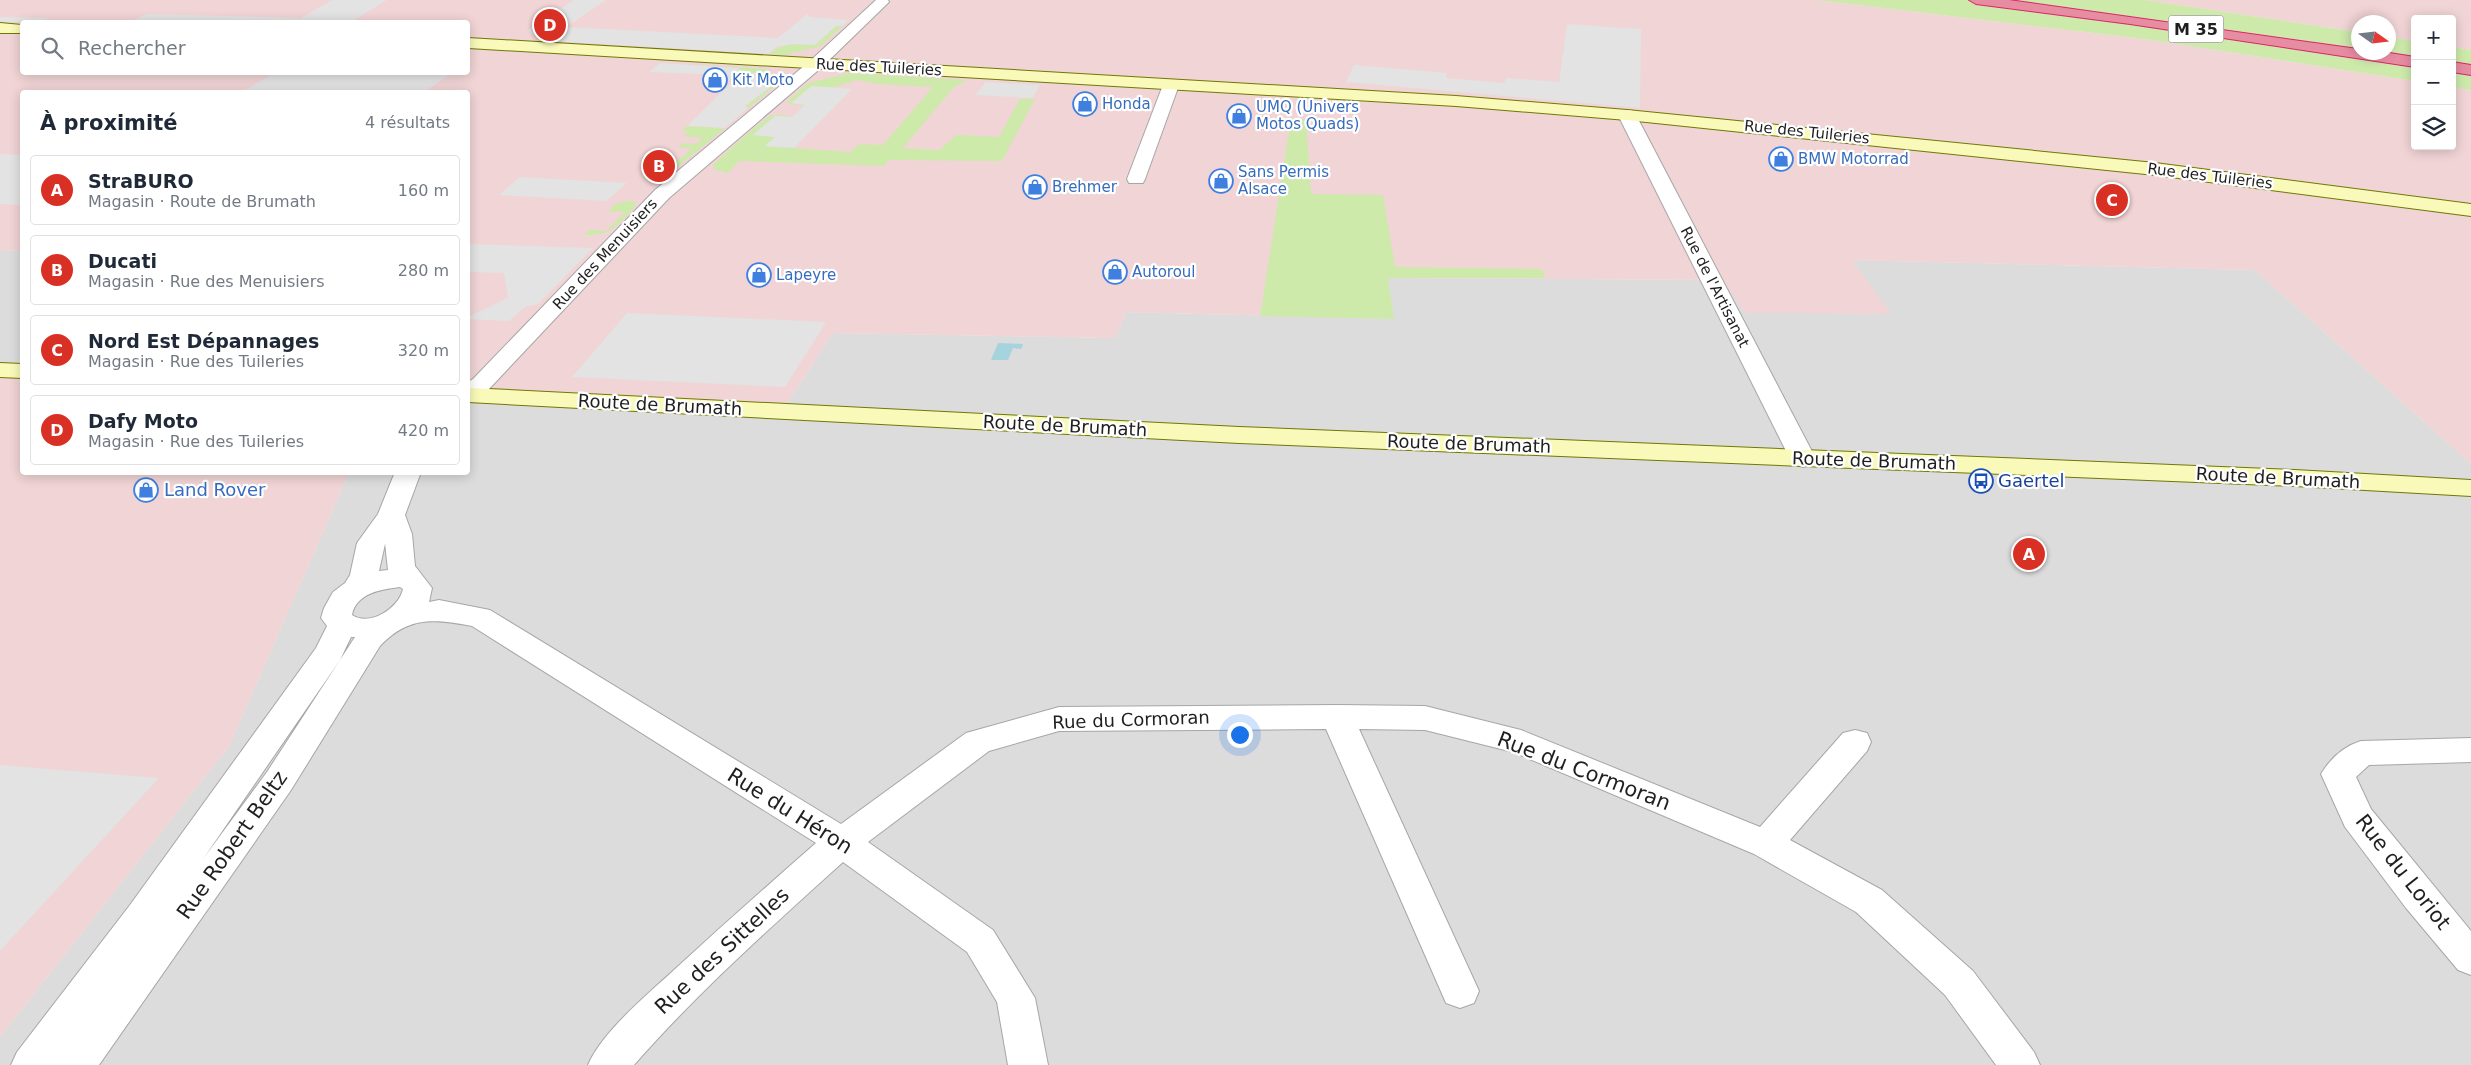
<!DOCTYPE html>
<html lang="fr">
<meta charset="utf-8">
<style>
:root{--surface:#fff;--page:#f2f2f3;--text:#1f2937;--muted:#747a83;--line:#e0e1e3;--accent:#d93025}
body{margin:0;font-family:"DejaVu Sans",sans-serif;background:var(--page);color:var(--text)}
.controls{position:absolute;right:15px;top:15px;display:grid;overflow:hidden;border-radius:5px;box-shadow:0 2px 12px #0003}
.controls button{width:45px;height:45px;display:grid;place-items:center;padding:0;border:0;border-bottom:1px solid var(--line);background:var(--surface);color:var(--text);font:25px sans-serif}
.compass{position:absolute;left:2351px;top:15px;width:45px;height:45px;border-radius:50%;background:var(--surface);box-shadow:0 2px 12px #0003;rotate:104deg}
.you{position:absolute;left:1239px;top:734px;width:18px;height:18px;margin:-12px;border:4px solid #fff;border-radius:50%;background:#1a73e8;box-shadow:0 0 0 8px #1a73e833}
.badge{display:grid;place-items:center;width:32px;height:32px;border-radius:50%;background:var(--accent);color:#fff;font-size:16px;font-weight:700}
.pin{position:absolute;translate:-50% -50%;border:2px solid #fff;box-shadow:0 1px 5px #0006}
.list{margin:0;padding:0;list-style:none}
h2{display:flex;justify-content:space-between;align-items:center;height:65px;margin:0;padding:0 20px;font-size:21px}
h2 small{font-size:16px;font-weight:400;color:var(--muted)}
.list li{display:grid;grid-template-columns:32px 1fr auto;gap:15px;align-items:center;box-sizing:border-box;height:70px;margin:0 10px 10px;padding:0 10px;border:1px solid var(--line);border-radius:5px}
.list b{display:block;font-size:19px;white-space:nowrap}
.list p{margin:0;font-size:16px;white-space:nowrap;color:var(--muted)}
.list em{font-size:16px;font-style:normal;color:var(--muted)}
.icon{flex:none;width:28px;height:28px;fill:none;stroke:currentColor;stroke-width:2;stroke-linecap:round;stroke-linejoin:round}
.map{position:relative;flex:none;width:2471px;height:1065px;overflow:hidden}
.search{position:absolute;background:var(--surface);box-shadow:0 2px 12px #0003;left:20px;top:20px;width:450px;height:55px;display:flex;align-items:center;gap:12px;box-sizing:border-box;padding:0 18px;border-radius:5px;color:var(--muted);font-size:19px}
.panel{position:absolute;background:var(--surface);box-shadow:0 2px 12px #0003;left:20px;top:90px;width:450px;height:385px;border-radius:5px}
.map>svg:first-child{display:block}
</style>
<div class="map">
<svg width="2471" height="1065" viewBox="0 0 2471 1065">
<rect width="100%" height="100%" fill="#f0ece5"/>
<!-- residential -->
<g fill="#dddcdc">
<polygon points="0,250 22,251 22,364 0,379"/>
<polygon points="1852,260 2255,270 2471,464 2471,1065 0,1065 0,1037 229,746 349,473 468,472 468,401 787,403 833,333 1115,338 1126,312 1393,319 1388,278 1723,280 1890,314"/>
</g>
<!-- commercial -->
<g fill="#f1d4d5" fill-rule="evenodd">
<path d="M0 0H1817L2144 39 2415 81V146H2452V87L2471 90V464L2255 270 1852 260 1891 314 1745 313 1723 280 1388 278 1394 319 1126 312 1115 338 833 333 787 403 468 401V92H22V251L0 250ZM22 22H468V72H22Z"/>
<polygon points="2145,0 2471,0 2471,50 2452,47 2452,19 2415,19 2415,41 2389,37 2388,22 2358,22 2358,32"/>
<polygon points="22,364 22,472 349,473 229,746 0,1037 0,379"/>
</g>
<!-- grass -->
<g fill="#cdeaab">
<polygon points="1817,0 2145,0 2358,32 2358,52 2388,52 2389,37 2415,41 2415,81 2144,39"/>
<path d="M836 26H842L821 46 784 55 769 54C782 42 798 44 815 45Z"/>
<polygon points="2452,47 2471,50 2471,90 2452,87"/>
<polygon points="677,63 766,69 781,81 748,108 745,106 772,85 758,84 738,68"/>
<path d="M850 73 967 80 954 87 903 148 940 150 956 135 999 137 1020 99H1035L1002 161 888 160 885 166 739 161 728 173 713 169 714 164C726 154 760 120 773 115 779 114 787 116 793 116L753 134 775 137 766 146 851 152 859 144 883 145 933 87 878 84 857 80 831 88 812 86 792 103 806 105 804 106 786 103 808 83Z"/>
<polygon points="1291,118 1306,120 1311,194 1383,195 1395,267 1542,269 1545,278 1388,278 1394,319 1260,316"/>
<polygon points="687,126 725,128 658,183 645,180 646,175 663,176 674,165 658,164 662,161 678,161 692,148 678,147 682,143 696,144 703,138 683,136 689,131 682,130"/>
<path d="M626 201H634L636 206C617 225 613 236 584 235L589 230 606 231 625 212 608 211 614 205Z"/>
</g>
<!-- parking -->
<g fill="#e3e3e3">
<polygon points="332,0 387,0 351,22 131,22 147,14 301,18"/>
<polygon points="574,0 606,0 566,27 778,38 807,14 810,17 849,20 842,26 836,26 815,45 792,44 776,47 769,54 551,41 560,36 531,34 528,30"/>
<polygon points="0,17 50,18 34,22 0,22"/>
<polygon points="1567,24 1641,29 1640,108 1346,82 1354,65 1447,73 1446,78 1505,83 1506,78 1559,82"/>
<polygon points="660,63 738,68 746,75 761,71 773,80 760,84 773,85 745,106 748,108 725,128 687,126 732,82 723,75 649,72"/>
<polygon points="274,73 274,72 452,73 424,92 242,92"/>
<polygon points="986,82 1040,85 1032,98 975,95"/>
<polygon points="812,86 852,89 794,148 765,146 775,137 753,135 775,116 792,117 805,105 791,103"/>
<polygon points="0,154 22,155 22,205 0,204"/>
<polygon points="520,177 627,183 606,201 499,195"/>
<polygon points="468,244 593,248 538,304 525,307 509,321 468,319 468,317 508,298 504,273 468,272"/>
<polygon points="627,313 826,322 785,387 572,377"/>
<polygon points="0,765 159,778 0,951"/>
</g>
<!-- water -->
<polygon fill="#a5d3de" points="998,343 1023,344 1023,345 1021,349 1013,348 1008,360 991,360"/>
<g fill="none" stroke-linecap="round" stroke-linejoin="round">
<!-- street casing -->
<g stroke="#a6a6a6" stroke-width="2">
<g id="street">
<polygon points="876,0 888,0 889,2 822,67 669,198 489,389 468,398 468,382 473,379 655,190 810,61"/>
<polygon points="1171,80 1177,82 1179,85 1145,179 1143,183 1129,183 1127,179 1163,85 1165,82"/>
<polygon points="1627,110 1633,111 1636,115 1816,459 1812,464 1803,467 1794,464 1790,459 1618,115 1621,111"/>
<path d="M395 472H421L405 515 412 534 415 566 432 588 429 602 439 600 490 610 841 824 966 733 1059 707 1337 705 1425 706 1521 730 1760 827 1843 733 1855 730 1867 733 1871 742 1867 751 1790 840 1882 890 1973 971 2034 1052 2040 1065H1996L1945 995 1856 912 1754 854 1513 752 1425 730 1359 729 1479 991 1474 1003 1460 1008 1446 1003 1326 729 1059 731 989 751 868 842 993 930 1035 998 1048 1065H1008L997 1002 967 952 843 862C771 927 698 992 634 1065H588C602 1032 647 995 674 970 721 927 768 885 816 843L472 626C433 619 409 616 380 646L291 790 99 1065H11L17 1052 130 905 316 648 327 626 321 618 324 608 333 592 345 583 350 575 357 543 378 514ZM385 543 388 570 379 571 385 544ZM400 587 403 589C399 608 370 627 352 615 356 593 382 589 400 587ZM351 637H355L267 772 203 859 340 660Z"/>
<path d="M2471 738V762L2369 765 2356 777 2371 809 2471 931V975L2458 970 2406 908 2345 827 2321 774C2330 759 2344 746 2361 741Z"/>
</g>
</g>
<!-- secondary casing -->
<g stroke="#707804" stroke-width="2">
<g id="secondary">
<polygon points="0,23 22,25 22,33 0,33"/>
<polygon points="468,38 1456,96 1627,110 2155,163 2471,204 2471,216 2155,175 1627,120 1456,106 468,48"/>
<polygon points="0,363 22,364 22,378 0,377"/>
<polygon points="468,388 1239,427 2295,470 2471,480 2471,496 2295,486 1239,443 468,402"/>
</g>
</g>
<!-- highway casing -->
<g stroke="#dc246b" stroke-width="2">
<g id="highway">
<polygon points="1969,0 2009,0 2358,49 2358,52 2383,52 2415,57 2415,67 2130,24 1976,4"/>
<polygon points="2452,62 2471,65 2471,75 2452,72"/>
</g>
</g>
<!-- street -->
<use href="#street" fill="#fff" fill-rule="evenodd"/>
<!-- secondary -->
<use href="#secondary" fill="#f9fab9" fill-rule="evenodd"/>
<!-- highway -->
<use href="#highway" fill="#e78da2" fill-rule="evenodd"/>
</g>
<!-- icons -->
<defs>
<g id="shop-ring" transform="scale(1.25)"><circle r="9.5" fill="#fff" stroke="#3f7fe0" stroke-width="1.5"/><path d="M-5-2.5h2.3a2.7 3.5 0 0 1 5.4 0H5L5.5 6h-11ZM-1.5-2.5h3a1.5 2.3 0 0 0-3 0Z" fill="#3f7fe0"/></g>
<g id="bus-ring" transform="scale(1.25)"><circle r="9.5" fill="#fff" stroke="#1a4fb4" stroke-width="1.5"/><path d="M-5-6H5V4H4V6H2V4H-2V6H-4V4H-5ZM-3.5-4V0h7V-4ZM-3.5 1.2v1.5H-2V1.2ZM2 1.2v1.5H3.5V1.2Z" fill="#1a4fb4"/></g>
</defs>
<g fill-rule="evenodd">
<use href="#shop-ring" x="715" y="80"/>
<use href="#shop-ring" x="1085" y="104"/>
<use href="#shop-ring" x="1239" y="116"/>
<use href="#shop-ring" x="1781" y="159"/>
<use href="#shop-ring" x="1221" y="181"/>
<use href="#shop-ring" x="1035" y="187"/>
<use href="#shop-ring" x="1115" y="272"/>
<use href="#shop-ring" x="759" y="275"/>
<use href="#bus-ring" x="1981" y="481"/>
<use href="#shop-ring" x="146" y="490"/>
</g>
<g text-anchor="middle" stroke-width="4.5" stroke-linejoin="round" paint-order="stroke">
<!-- far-street labels -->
<g font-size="15" fill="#1f1f1f" stroke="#fff">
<text transform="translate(879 67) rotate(3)" y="5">Rue des Tuileries</text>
<text transform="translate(1807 132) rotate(6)" y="5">Rue des Tuileries</text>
<text transform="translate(2210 176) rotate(7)" y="5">Rue des Tuileries</text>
<text transform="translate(605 254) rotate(-47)" y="5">Rue des Menuisiers</text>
<text transform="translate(1715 287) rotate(63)" y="5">Rue de l'Artisanat</text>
</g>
<!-- far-shop labels -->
<g font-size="15" fill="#366cbe" stroke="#fff" text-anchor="start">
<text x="732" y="85">Kit Moto</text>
<text x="1102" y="109">Honda</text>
<text x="1256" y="112">UMQ (Univers<tspan x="1256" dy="17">Motos Quads)</tspan></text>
<text x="1798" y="164">BMW Motorrad</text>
<text x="1238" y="177">Sans Permis<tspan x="1238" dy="17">Alsace</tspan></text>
<text x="1052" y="192">Brehmer</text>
<text x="1132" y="277">Autoroul</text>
<text x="776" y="280">Lapeyre</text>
</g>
<!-- shield labels -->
<rect fill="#fff" stroke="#626262" stroke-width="1" x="2168.5" y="15.5" width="55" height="27" rx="4"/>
<g font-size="16" font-weight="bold" fill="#1f1f1f">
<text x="2196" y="35">M 35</text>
</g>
<!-- street labels -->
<g font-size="18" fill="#1f1f1f" stroke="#fff">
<text transform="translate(660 405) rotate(3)" y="6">Route de Brumath</text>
<text transform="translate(1065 426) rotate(3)" y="6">Route de Brumath</text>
<text transform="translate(1469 444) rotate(2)" y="6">Route de Brumath</text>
<text transform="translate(1874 461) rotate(2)" y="6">Route de Brumath</text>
<text transform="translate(2278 478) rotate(3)" y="6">Route de Brumath</text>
<text transform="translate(1131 720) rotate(-2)" y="6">Rue du Cormoran</text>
</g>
<!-- transit labels -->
<g font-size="18" fill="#164399" stroke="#fff" text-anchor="start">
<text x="1998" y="487">Gaertel</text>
</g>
<!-- shop labels -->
<g font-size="18" fill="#366cbe" stroke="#fff" text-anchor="start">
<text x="164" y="496">Land Rover</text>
</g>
<!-- near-street labels -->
<g font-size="21" fill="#1f1f1f" stroke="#fff">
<text transform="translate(1584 771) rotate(21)" y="7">Rue du Cormoran</text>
<text transform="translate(790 811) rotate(32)" y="7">Rue du Héron</text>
<text transform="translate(232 845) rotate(-55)" y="7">Rue Robert Beltz</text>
<text transform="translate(2403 872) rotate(52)" y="7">Rue du Loriot</text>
<text transform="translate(722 951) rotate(-43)" y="7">Rue des Sittelles</text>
</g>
</g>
</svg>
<div class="controls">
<button>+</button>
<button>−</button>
<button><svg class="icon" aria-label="layers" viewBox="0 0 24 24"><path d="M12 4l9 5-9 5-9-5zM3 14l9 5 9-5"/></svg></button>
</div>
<svg class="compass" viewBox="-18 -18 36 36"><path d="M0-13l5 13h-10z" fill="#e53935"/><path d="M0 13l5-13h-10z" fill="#747a83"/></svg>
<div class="you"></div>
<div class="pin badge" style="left:2029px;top:554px">A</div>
<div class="pin badge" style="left:659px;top:166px">B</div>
<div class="pin badge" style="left:2112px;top:200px">C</div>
<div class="pin badge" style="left:550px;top:25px">D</div>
<div class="search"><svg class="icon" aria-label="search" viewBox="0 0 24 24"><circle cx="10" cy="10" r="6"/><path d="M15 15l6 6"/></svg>Rechercher</div>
<section class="panel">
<h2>À proximité<small>4 résultats</small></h2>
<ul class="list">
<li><span class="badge">A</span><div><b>StraBURO</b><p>Magasin · Route de Brumath</p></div><em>160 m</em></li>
<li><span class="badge">B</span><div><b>Ducati</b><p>Magasin · Rue des Menuisiers</p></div><em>280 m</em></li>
<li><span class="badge">C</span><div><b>Nord Est Dépannages</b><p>Magasin · Rue des Tuileries</p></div><em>320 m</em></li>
<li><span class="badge">D</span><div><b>Dafy Moto</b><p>Magasin · Rue des Tuileries</p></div><em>420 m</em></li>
</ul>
</section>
</div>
